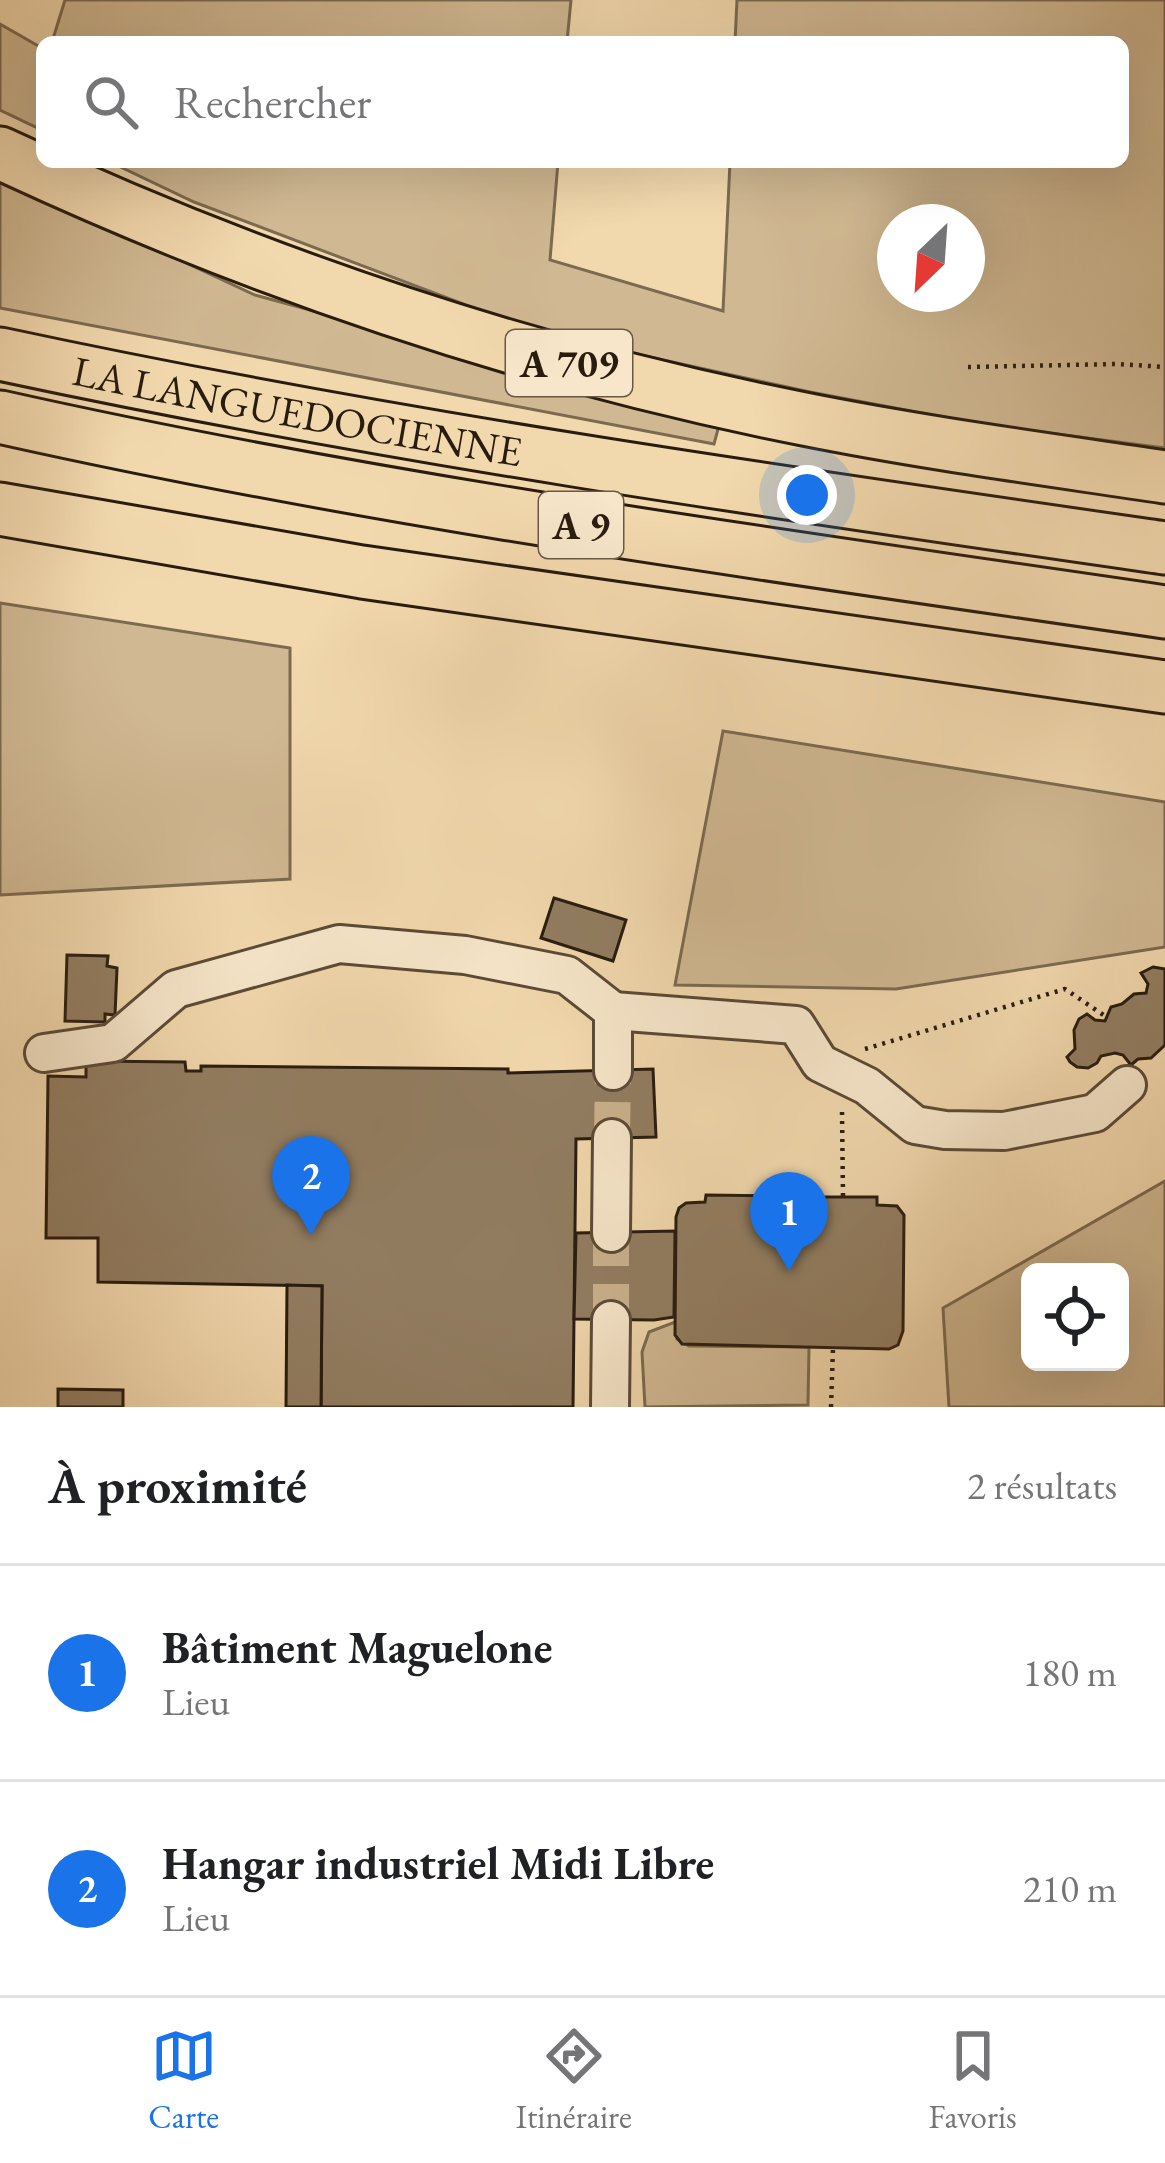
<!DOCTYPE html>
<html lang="fr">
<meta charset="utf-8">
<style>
:root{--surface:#fff;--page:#f6f6f6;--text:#202124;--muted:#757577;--line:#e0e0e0;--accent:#1a73e8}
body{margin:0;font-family:"EB Garamond",serif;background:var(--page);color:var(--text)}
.controls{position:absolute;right:36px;bottom:36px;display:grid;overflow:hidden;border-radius:18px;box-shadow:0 12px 48px #0002}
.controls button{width:108px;height:108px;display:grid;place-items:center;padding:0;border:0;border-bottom:3px solid var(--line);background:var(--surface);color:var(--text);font:60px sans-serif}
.compass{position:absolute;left:877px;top:204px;width:108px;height:108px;border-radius:50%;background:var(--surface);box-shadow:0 12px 48px #0002;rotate:205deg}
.you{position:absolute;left:807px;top:495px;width:42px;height:42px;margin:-30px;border:9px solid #fff;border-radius:50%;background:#1a73e8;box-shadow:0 0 0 18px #1a73e833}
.badge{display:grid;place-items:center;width:78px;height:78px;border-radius:50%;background:var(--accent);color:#fff;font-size:39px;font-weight:700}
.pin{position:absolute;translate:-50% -99px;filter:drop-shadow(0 3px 6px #0008)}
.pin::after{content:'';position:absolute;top:63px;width:42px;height:36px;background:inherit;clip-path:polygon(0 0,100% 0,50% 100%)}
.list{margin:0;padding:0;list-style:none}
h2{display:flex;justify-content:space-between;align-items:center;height:156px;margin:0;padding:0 48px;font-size:51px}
h2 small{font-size:39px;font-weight:400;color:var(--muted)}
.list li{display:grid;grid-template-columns:78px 1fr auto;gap:36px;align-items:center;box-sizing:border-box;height:216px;padding:0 48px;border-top:3px solid var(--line)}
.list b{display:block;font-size:45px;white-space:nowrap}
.list p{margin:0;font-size:39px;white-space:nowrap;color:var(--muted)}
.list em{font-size:39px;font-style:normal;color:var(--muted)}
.icon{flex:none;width:66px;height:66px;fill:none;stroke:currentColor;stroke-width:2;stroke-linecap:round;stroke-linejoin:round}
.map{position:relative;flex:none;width:1165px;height:1407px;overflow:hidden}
.search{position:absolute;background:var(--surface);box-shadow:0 12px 48px #0002;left:36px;right:36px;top:36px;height:132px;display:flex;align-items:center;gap:30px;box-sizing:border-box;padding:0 42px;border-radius:18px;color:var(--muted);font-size:45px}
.sheet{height:588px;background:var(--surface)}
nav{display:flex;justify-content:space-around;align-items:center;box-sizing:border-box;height:168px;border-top:3px solid var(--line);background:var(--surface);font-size:33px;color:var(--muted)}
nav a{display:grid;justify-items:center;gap:6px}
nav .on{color:var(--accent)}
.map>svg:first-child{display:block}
</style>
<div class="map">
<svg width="1165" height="1407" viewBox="0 0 1165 1407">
<rect width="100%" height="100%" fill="#f2d8ad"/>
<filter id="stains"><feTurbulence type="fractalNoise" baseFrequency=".00167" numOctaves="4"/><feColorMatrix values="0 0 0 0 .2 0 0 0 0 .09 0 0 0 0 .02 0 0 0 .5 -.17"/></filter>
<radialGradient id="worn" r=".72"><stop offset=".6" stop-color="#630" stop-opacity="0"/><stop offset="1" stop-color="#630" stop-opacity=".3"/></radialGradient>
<!-- green -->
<g fill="#d0b892" stroke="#7c6a50" stroke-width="3" fill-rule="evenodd">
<polygon points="65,0 571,0 567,42 52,42"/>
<path d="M737 0H1165V448L980 424 810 392 540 333 194 202 110 162H558L550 260 723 311 730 162H1123V42H735ZM895 222H967V294H895Z"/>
<polygon points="0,24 42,48 42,130 0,110"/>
<polygon points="0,176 255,295 720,422 714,444 0,308"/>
<polygon points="0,603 290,648 290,879 0,895"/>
<polygon points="723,731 1165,802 1165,947 896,989 675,985"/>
<path d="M1165 1181V1407H949L943 1308ZM1030 1272H1120V1362H1030Z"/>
<polygon points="675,1322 677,1339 689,1346 809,1347 808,1405 645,1407 642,1352 649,1332"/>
</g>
<!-- building -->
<g fill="#927d61" stroke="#291b0e" stroke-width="3">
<polygon points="554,898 626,920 613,961 541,938"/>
<polygon points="67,955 108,956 107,966 117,968 115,1015 105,1014 105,1022 65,1021"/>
<polygon points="1153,967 1165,969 1165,1045 1151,1058 1138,1059 1131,1065 1123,1055 1115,1053 1101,1056 1097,1063 1088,1068 1077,1067 1070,1062 1067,1057 1075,1049 1074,1030 1079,1019 1087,1014 1095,1020 1105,1021 1111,1007 1122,1004 1134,994 1146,993 1148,984 1141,973"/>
<polygon points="86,1061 185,1062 186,1071 201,1071 201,1066 508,1069 508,1073 653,1069 656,1137 576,1139 573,1407 321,1407 322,1286 98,1282 98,1238 46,1238 48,1076 86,1077"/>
<polygon points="706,1195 779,1196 779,1204 805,1204 805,1197 877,1197 877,1205 897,1206 904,1215 903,1331 898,1345 889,1349 682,1344 675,1335 676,1217 679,1208 686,1203 705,1202"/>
<polygon points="675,1231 674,1317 654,1320 574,1319 576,1233"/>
<polygon points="287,1285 322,1286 321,1407 286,1407"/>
<polygon points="58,1389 123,1390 123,1407 58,1407"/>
</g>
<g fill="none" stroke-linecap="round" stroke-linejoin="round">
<!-- minor-tunnel -->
<g stroke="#cab28d" stroke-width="36" stroke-dasharray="36 18" stroke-linecap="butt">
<polyline points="612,1138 613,1071"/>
<polyline points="611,1320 611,1233"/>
</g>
<!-- minor casing -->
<g stroke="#5b4a36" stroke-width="42">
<g id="minor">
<polyline points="613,1011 796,1025 820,1063 867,1086 915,1125 945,1130 1004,1131 1095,1113 1127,1085"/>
<polyline points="44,1053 113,1043 176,989 339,944 465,955 567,975 613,1011 613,1071"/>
<polyline points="611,1233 612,1138"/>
<polyline points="610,1407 611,1320"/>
</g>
</g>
<!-- highway casing -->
<g stroke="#291b0e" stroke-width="57">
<g id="highway">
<path d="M0 153C257 273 526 364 804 419 924 443 1045 459 1165 477"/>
<path id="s1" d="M0 354C387 437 774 492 1165 548"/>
<path d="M0 417C384 503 776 555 1165 612"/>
<polyline points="0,509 362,572 1165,687"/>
</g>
</g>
<!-- path -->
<g stroke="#291b0e" stroke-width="4.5" stroke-dasharray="3 6" stroke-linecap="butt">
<polyline points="968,367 1118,364 1165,367"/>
<polyline points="865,1049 1065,989 1105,1016"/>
<polyline points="842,1112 843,1196"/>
<polyline points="831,1407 833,1348"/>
</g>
<!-- minor -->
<use href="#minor" stroke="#f7e6ca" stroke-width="36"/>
<!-- highway -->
<use href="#highway" stroke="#f2d8ad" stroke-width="51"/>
</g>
<g text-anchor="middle" stroke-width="10" stroke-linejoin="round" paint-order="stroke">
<!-- shield labels -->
<g fill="#f7e6ca" stroke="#675846" stroke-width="3">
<rect x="506" y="330" width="126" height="66" rx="9"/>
<rect x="539" y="492" width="84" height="66" rx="9"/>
</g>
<g font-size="39" font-weight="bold" fill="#291b0e">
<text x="569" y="377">A 709</text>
<text x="581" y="539">A 9</text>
</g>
<!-- street labels -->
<g font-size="42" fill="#291b0e" stroke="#f7e6ca">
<text dy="15" stroke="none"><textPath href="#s1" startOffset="303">LA LANGUEDOCIENNE</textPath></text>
</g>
</g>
<rect width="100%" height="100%" filter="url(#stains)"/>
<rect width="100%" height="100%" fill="url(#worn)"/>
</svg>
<div class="controls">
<button><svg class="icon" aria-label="locate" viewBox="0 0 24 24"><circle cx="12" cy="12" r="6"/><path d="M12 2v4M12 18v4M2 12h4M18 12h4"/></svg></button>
</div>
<svg class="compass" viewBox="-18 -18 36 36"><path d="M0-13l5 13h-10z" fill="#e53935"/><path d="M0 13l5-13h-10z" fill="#757577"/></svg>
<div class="you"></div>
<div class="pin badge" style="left:789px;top:1271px">1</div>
<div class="pin badge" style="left:311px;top:1235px">2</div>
<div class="search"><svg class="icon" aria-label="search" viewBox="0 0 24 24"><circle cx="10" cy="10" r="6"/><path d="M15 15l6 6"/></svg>Rechercher</div>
</div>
<section class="sheet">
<h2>À proximité<small>2 résultats</small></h2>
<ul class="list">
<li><span class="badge">1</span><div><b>Bâtiment Maguelone</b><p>Lieu</p></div><em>180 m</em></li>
<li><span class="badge">2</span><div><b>Hangar industriel Midi Libre</b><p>Lieu</p></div><em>210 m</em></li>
</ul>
</section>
<nav>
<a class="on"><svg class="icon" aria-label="map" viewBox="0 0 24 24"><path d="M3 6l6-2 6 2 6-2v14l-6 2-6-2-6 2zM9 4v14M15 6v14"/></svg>Carte</a>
<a><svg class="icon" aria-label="directions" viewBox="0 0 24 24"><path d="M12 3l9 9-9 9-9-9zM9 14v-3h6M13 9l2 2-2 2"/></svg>Itinéraire</a>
<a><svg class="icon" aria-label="saved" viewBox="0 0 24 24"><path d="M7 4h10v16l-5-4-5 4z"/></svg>Favoris</a>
</nav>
